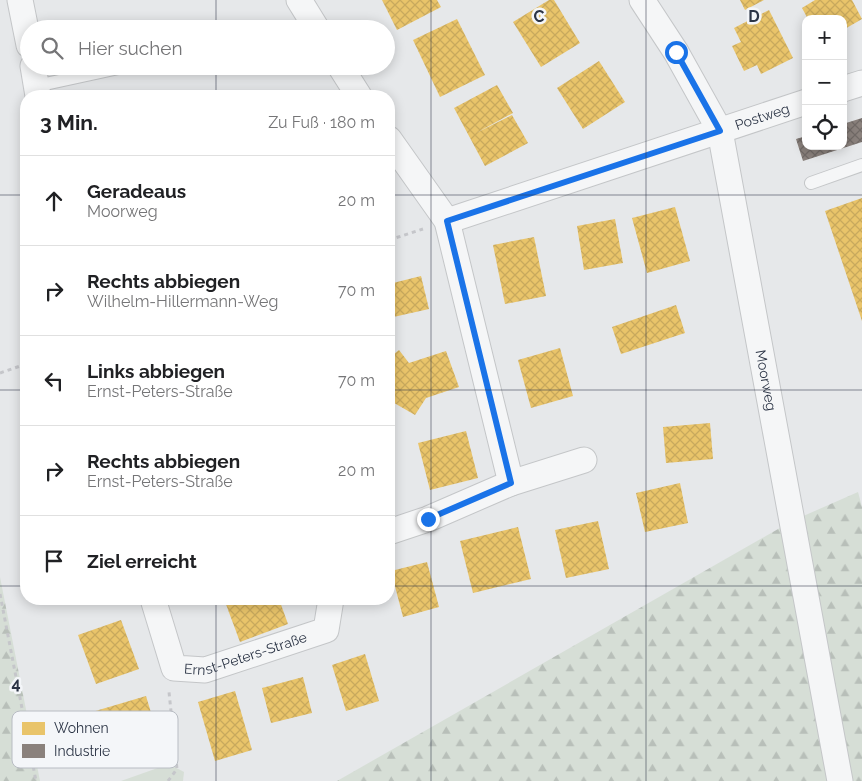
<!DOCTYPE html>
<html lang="de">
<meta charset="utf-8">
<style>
:root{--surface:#fff;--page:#f2f2f2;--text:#202124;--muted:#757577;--line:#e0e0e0}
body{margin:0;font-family:Raleway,sans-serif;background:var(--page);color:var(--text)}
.controls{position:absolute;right:15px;top:15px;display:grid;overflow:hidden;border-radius:10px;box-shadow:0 2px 12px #0003}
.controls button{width:45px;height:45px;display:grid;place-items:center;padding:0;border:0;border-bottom:1px solid var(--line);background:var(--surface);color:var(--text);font:25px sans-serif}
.stop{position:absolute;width:15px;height:15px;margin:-11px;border:4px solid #1a73e8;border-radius:50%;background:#fff}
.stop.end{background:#1a73e8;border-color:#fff;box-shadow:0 1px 5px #0008}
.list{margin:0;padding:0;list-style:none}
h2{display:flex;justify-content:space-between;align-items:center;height:65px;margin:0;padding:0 20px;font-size:21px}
h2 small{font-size:16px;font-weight:400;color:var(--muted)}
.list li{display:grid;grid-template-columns:32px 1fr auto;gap:15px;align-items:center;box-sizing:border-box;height:90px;padding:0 20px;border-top:1px solid var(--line)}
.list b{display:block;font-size:19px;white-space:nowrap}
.list p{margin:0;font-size:16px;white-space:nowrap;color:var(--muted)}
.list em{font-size:16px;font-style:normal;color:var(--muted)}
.icon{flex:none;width:28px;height:28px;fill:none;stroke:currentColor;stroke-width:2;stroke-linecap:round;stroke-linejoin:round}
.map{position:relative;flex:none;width:862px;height:781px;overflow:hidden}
.search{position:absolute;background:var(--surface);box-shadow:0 2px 12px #0003;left:20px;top:20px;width:375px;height:55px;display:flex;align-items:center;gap:12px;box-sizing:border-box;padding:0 18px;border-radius:28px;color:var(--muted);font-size:19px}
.panel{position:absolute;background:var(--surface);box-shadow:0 2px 12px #0003;left:20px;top:90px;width:375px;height:515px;border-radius:20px}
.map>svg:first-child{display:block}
</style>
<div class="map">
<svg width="862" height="781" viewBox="0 0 862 781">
<defs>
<pattern id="forest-firs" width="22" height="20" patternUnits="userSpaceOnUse" patternTransform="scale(1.25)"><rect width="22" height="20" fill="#d6ded6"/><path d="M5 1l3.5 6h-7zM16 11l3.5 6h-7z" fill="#b8bfb9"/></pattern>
<pattern id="homes-cross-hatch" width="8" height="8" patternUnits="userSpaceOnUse" patternTransform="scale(1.25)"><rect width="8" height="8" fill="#e9c46a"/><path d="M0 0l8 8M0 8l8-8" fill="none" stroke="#c8a95d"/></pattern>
<pattern id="industry-cross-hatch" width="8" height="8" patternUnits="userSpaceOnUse" patternTransform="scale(1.25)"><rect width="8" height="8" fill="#8a817c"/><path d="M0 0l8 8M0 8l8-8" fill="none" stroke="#716a67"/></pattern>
</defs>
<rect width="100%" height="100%" fill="#e6e8ea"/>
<!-- forest -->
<g fill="url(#forest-firs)">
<polygon points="858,492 862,507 862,781 337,781 792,521"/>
<polygon points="0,577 40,781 0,781"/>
</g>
<!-- park -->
<polygon fill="#d6ded6" points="169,764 184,772 183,781 121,781"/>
<!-- homes -->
<g fill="url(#homes-cross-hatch)">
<polygon points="382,0 437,0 441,7 397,30"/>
<polygon points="549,0 554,0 580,43 541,67 513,22"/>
<polygon points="740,0 764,0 745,10"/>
<polygon points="815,0 852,0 862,19 843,30 843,19 808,19 802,8"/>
<polygon points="769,10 793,58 761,74 757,65 744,71 732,46 741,42 734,28"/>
<polygon points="457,19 485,75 440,97 413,40"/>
<polygon points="599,61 625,102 583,129 557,88"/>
<polygon points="497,85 513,113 476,133 512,115 528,143 485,166 454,108"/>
<polygon points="862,198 862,321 825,211"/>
<polygon points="675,207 690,261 647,273 632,218"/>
<polygon points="615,219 623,263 584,270 577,226"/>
<polygon points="534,237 546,296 505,304 493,245"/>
<polygon points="421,276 429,309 389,318 389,284"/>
<polygon points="676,305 685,333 621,354 612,327"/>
<polygon points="560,348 573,396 531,408 518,360"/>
<polygon points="399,350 409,363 446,351 459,387 426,398 415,415 389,400 389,358"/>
<polygon points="710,423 713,459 666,463 663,427"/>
<polygon points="466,431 478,478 430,490 418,443"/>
<polygon points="680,483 688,523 645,532 636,493"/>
<polygon points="598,521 609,569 566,578 555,530"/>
<polygon points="518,527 531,579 473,593 460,541"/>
<polygon points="427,562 439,607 403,617 391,571"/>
<polygon points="224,599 279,599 288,624 240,642"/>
<polygon points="121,620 139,669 96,684 78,635"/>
<polygon points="365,654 379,701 346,711 332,665"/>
<polygon points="303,677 312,713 271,723 262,688"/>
<polygon points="235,691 252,750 215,761 198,702"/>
<polygon points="146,696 162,749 126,760 122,747 104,752 92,712"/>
</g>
<!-- industry -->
<polygon fill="url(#industry-cross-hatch)" points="862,118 862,142 803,161 796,139 806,136 806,146 843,146 843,124"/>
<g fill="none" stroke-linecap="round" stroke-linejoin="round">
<!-- lane casing -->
<g stroke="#c4c6c8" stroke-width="14">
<g id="lane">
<polyline points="36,86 128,66"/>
<polyline points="811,183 862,165"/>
</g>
</g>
<!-- street casing -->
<g stroke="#c4c6c8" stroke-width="27">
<g id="street">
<polyline points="20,0 29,45"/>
<polyline points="299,0 317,29"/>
<path id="s1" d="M642 0 676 52 720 131 840 781"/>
<polyline points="33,66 38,96"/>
<polyline points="340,66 359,96"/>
<polyline points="843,89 862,83"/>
<polyline points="389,139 447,221 511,483 428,519 389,532"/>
<path id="s2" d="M447 221 806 102"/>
<polyline points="511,483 584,460"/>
<path id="s3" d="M153 599 174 668 205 670 326 630 331 599"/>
</g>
</g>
<!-- path -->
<g stroke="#c5c6ca" stroke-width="3" stroke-dasharray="4 4" stroke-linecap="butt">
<polyline points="389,240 423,229"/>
<polyline points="0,373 26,364"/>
<polyline points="0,594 36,781"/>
<polyline points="168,781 177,769 169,692"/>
</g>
<!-- lane -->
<use href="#lane" stroke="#f5f6f7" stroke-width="12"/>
<!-- street -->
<use href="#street" stroke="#f5f6f7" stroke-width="25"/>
</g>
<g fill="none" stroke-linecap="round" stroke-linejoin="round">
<!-- route -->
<polyline stroke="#1a73e8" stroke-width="6" points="428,519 511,483 447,221 720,131 676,52"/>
</g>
<!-- grid -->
<path fill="none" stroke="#2b3445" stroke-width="1" stroke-opacity="0.55" d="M216 0V29M431 0V781M646 0V781M216 66V96M0 195H26M389 195H862M0 390H26M389 390H862M0 586H26M389 586H862M216 599V781"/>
<g text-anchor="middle" stroke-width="5" stroke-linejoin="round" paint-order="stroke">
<!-- street labels -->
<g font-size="14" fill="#2b3445" stroke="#f4f6f9">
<text dy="5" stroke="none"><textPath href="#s2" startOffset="332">Postweg</textPath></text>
<text dy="5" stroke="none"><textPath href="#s1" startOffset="406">Moorweg</textPath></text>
<text dy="5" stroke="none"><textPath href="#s3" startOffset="146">Ernst-Peters-Straße</textPath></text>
</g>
</g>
<!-- legend -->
<rect x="12" y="711" width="166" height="57" rx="8" fill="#f4f6f9" stroke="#b8bcc3" stroke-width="1"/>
<rect x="22" y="722" width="23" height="13" fill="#e9c46a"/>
<rect x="22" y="744" width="23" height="14" fill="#8a817c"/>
<g font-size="14" fill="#2b3445">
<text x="54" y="733">Wohnen</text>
<text x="54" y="756">Industrie</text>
</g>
<g font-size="16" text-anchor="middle" font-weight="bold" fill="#2b3445" stroke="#f4f6f9" stroke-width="5" stroke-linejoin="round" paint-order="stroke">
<text x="539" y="22">C</text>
<text x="754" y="22">D</text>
<text x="16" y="689">4</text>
</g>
</svg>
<div class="controls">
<button>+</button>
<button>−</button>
<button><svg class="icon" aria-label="locate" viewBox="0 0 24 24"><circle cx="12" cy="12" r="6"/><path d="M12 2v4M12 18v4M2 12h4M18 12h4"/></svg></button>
</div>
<div class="stop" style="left:676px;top:52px"></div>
<div class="stop end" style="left:428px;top:519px"></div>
<div class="search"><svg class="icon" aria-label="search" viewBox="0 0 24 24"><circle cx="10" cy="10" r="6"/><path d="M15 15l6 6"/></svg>Hier suchen</div>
<section class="panel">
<h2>3 Min.<small>Zu Fuß · 180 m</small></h2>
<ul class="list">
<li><svg class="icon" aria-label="ahead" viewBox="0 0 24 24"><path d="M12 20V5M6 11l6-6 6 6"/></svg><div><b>Geradeaus</b><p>Moorweg</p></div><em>20 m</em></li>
<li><svg class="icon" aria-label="right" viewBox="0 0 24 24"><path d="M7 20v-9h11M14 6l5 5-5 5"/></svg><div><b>Rechts abbiegen</b><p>Wilhelm-Hillermann-Weg</p></div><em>70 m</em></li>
<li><svg class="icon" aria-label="left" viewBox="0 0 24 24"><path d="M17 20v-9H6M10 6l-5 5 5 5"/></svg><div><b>Links abbiegen</b><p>Ernst-Peters-Straße</p></div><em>70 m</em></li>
<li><svg class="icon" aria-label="right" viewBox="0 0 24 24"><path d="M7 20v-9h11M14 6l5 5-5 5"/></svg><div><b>Rechts abbiegen</b><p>Ernst-Peters-Straße</p></div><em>20 m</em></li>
<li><svg class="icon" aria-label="arrive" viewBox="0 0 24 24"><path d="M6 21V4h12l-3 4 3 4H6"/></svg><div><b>Ziel erreicht</b></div></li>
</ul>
</section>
</div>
